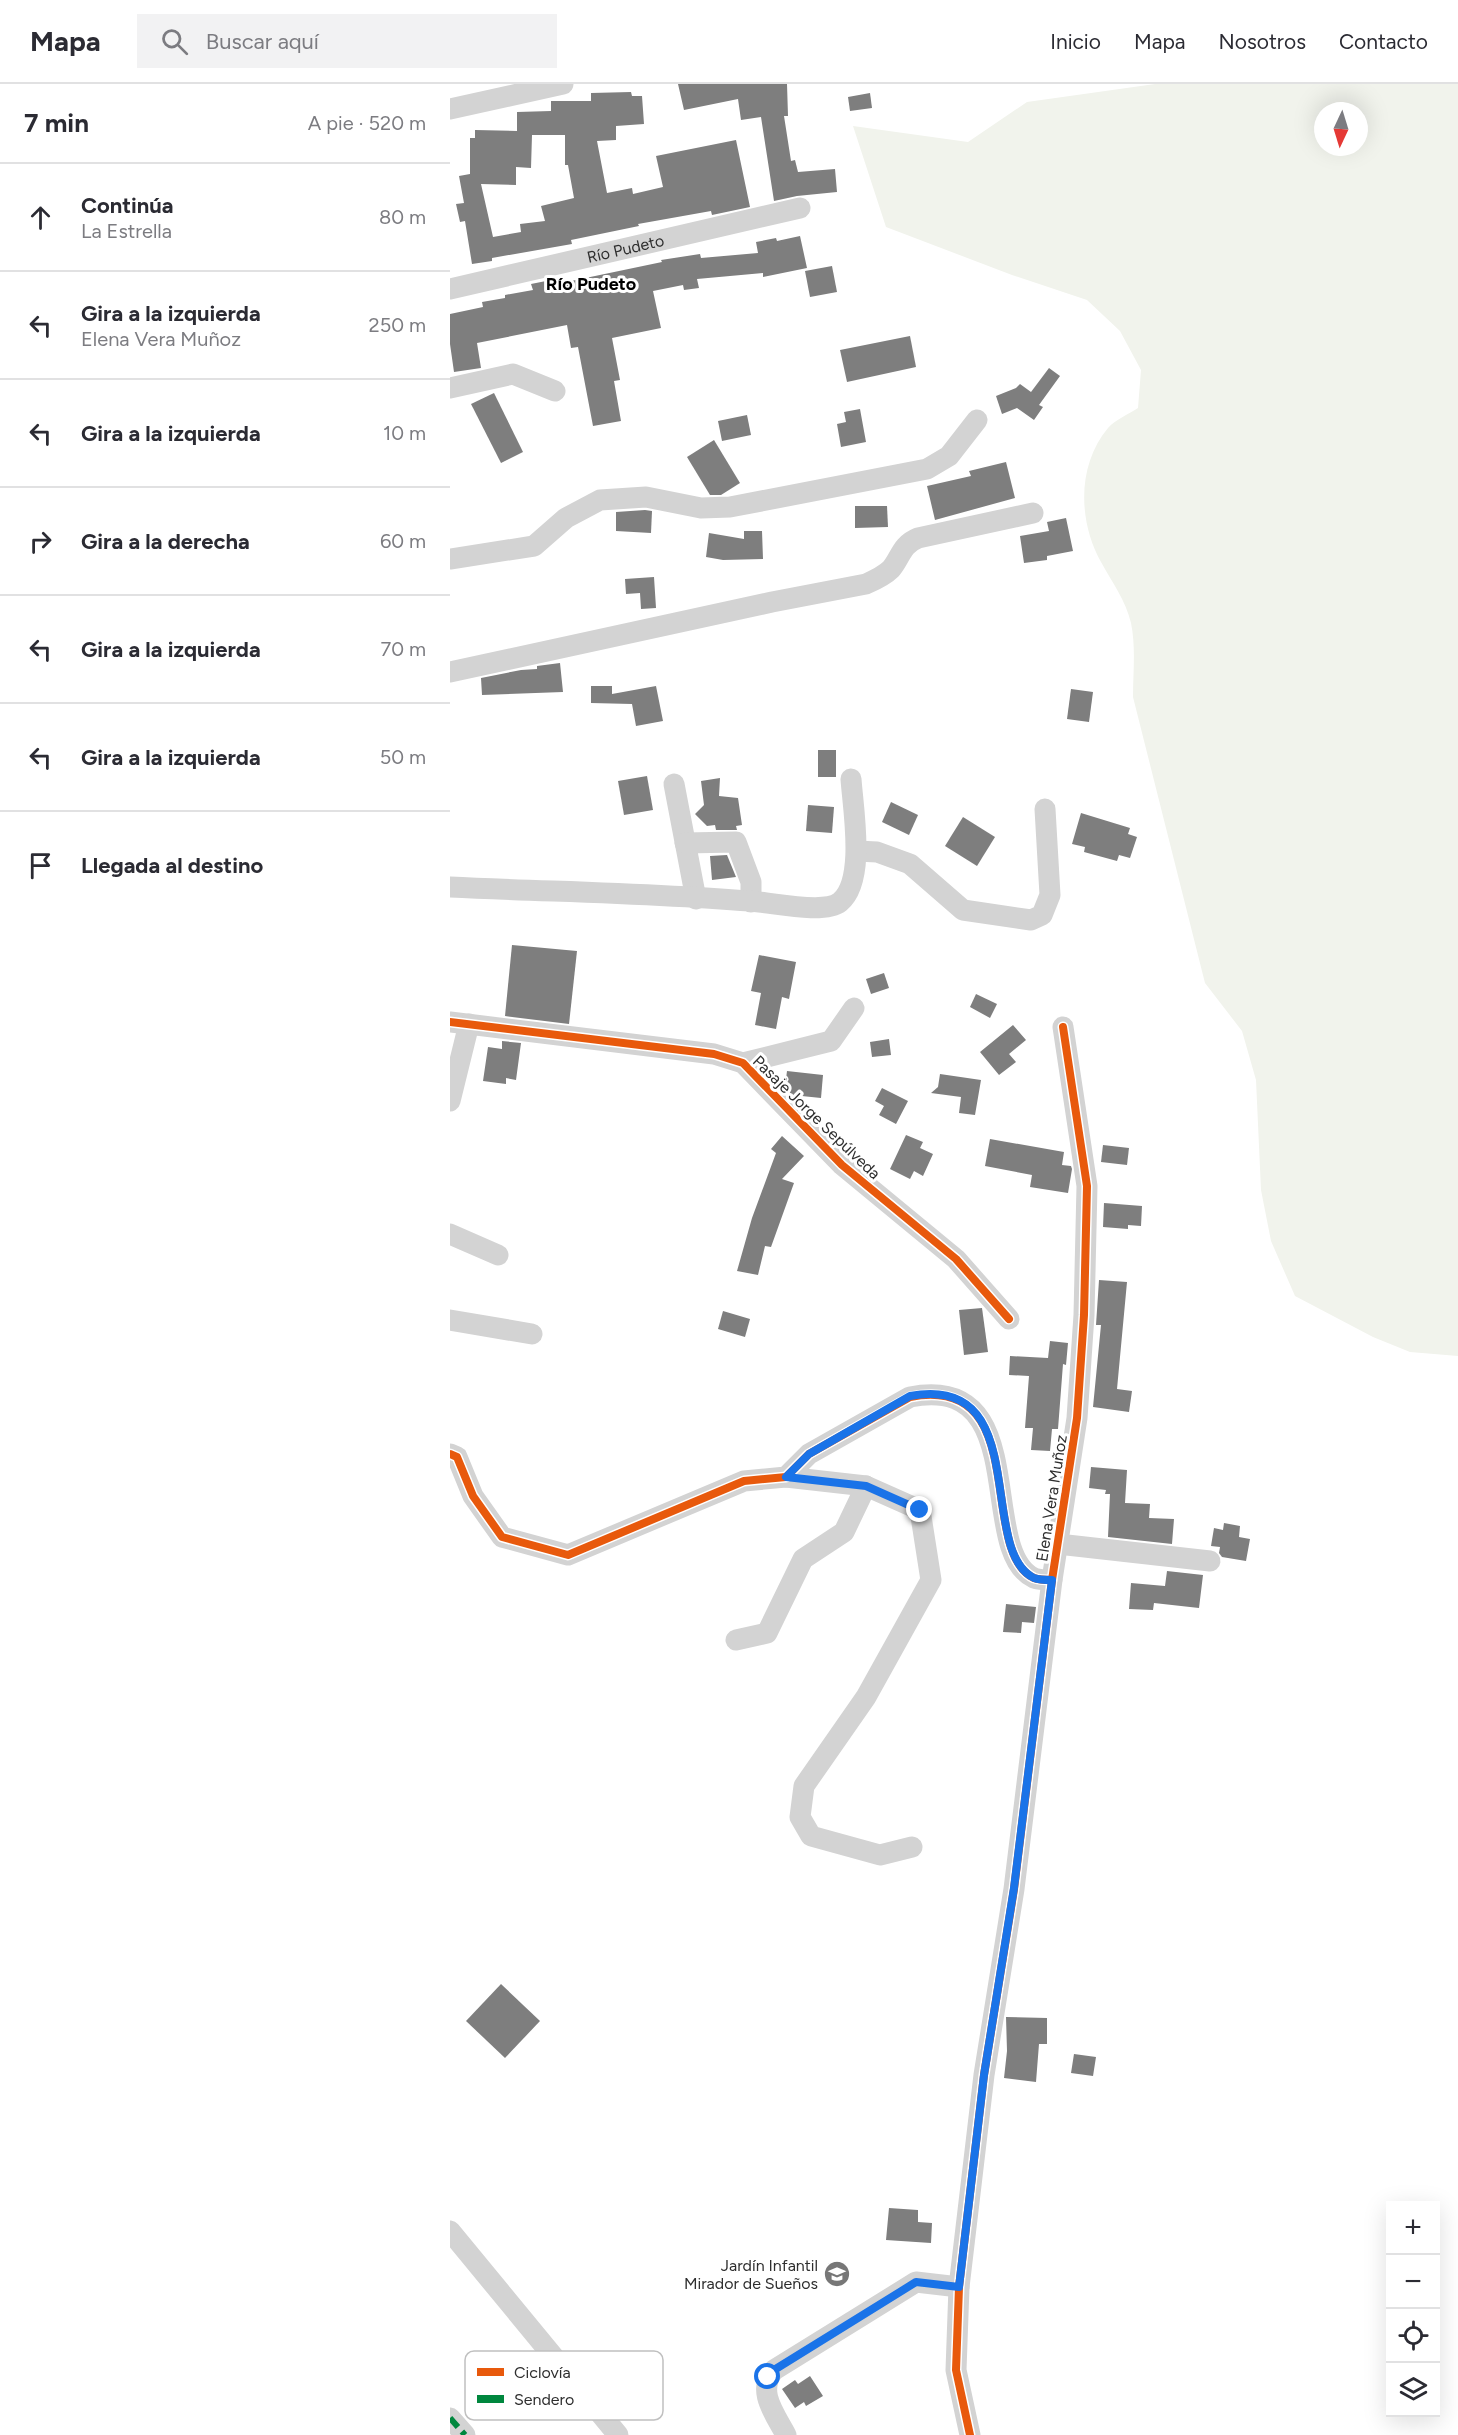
<!DOCTYPE html>
<html lang="es">
<meta charset="utf-8">
<style>
:root{--surface:#fff;--page:#f2f2f3;--text:#2b2b33;--muted:#7c7c81;--line:#e1e1e2}
body{margin:0;font-family:Figtree,sans-serif;background:var(--page);color:var(--text)}
.controls{position:absolute;right:18px;bottom:18px;display:grid;overflow:hidden;border-radius:0px;box-shadow:0 6px 24px #0002}
.controls button{width:54px;height:54px;display:grid;place-items:center;padding:0;border:0;border-bottom:2px solid var(--line);background:var(--surface);color:var(--text);font:30px sans-serif}
.compass{position:absolute;left:864px;top:18px;width:54px;height:54px;border-radius:50%;background:var(--surface);box-shadow:0 6px 24px #0002;rotate:184deg}
.stop{position:absolute;width:18px;height:18px;margin:-14px;border:4px solid #1a73e8;border-radius:50%;background:#fff}
.stop.end{background:#1a73e8;border-color:#fff;box-shadow:0 2px 6px #0008}
.list{margin:0;padding:0;list-style:none}
h2{display:flex;justify-content:space-between;align-items:center;height:78px;margin:0;padding:0 24px;font-size:26px}
h2 small{font-size:20px;font-weight:400;color:var(--muted)}
.list li{display:grid;grid-template-columns:39px 1fr auto;gap:18px;align-items:center;box-sizing:border-box;height:108px;padding:0 24px;border-top:2px solid var(--line)}
.list b{display:block;font-size:22px;white-space:nowrap}
.list p{margin:0;font-size:20px;white-space:nowrap;color:var(--muted)}
.list em{font-size:20px;font-style:normal;color:var(--muted)}
.icon{flex:none;width:33px;height:33px;fill:none;stroke:currentColor;stroke-width:2;stroke-linecap:round;stroke-linejoin:round}
.map{position:relative;flex:none;width:1008px;height:2351px;overflow:hidden}
header{display:flex;align-items:center;gap:36px;box-sizing:border-box;height:84px;padding:0 30px;background:var(--surface);border-bottom:2px solid var(--line)}
header strong{font-size:28px}
nav{display:flex;gap:33px;margin-inline-start:auto;font-size:21px}
.search{width:420px;height:54px;background:var(--page);display:flex;align-items:center;gap:15px;box-sizing:border-box;padding:0 21px;border-radius:0px;color:var(--muted);font-size:22px}
main{display:flex}
aside{flex:1;background:var(--surface)}
.map>svg:first-child{display:block}
</style>
<header>
<strong>Mapa</strong>
<div class="search"><svg class="icon" aria-label="search" viewBox="0 0 24 24"><circle cx="10" cy="10" r="6"/><path d="M15 15l6 6"/></svg>Buscar aquí</div>
<nav><a>Inicio</a><a>Mapa</a><a>Nosotros</a><a>Contacto</a></nav>
</header>
<main>
<aside>
<h2>7 min<small>A pie · 520 m</small></h2>
<ul class="list">
<li><svg class="icon" aria-label="ahead" viewBox="0 0 24 24"><path d="M12 20V5M6 11l6-6 6 6"/></svg><div><b>Continúa</b><p>La Estrella</p></div><em>80 m</em></li>
<li><svg class="icon" aria-label="left" viewBox="0 0 24 24"><path d="M17 20v-9H6M10 6l-5 5 5 5"/></svg><div><b>Gira a la izquierda</b><p>Elena Vera Muñoz</p></div><em>250 m</em></li>
<li><svg class="icon" aria-label="left" viewBox="0 0 24 24"><path d="M17 20v-9H6M10 6l-5 5 5 5"/></svg><div><b>Gira a la izquierda</b></div><em>10 m</em></li>
<li><svg class="icon" aria-label="right" viewBox="0 0 24 24"><path d="M7 20v-9h11M14 6l5 5-5 5"/></svg><div><b>Gira a la derecha</b></div><em>60 m</em></li>
<li><svg class="icon" aria-label="left" viewBox="0 0 24 24"><path d="M17 20v-9H6M10 6l-5 5 5 5"/></svg><div><b>Gira a la izquierda</b></div><em>70 m</em></li>
<li><svg class="icon" aria-label="left" viewBox="0 0 24 24"><path d="M17 20v-9H6M10 6l-5 5 5 5"/></svg><div><b>Gira a la izquierda</b></div><em>50 m</em></li>
<li><svg class="icon" aria-label="arrive" viewBox="0 0 24 24"><path d="M6 21V4h12l-3 4 3 4H6"/></svg><div><b>Llegada al destino</b></div></li>
</ul>
</aside>
<div class="map">
<svg width="1008" height="2351" viewBox="0 0 1008 2351">
<rect width="100%" height="100%" fill="#fff"/>
<!-- green -->
<path fill="#f1f3ec" fill-rule="evenodd" d="M705 0H1008V1272L960 1268 923 1253 845 1212 821 1157 811 1106 806 996 792 947 755 899 683 613C683 589 686 563 681 539 676 517 662 498 651 478 628 437 627 381 658 344 665 336 679 330 688 324L691 286 670 247 637 216 562 191 436 143 403 42 518 58 577 18ZM873 27H909V63H873Z"/>
<!-- building -->
<g fill="#7e7e7e" fill-rule="evenodd">
<polygon points="228,0 337,0 338,32 334,32 341,77 345,76 348,88 385,85 387,108 347,112 324,117 311,33 291,36 288,15 234,26"/>
<path d="M181 8 182 12H192L194 40 166 42V56L147 57 157 109 182 104 183 110 213 103 206 72 286 56 300 123 262 131 261 127 188 140 189 142 121 156 122 160 42 174V177L22 180 15 137 10 138 6 120 14 119 9 92 20 90V54H25V46L67 47V28L101 27V17H141V9ZM82 51H115V81H118L124 114 91 122 95 137 70 140 71 148 43 153 31 100 66 101V83L81 84Z"/>
<polygon points="420,9 422,24 400,27 398,13"/>
<polygon points="350,152 357,184 313,193 313,189 247,195 249,204 234,206 233,201 203,207 211,244 162,254 170,296 164,297 171,337 143,342 128,263 121,264 117,241 27,259 31,284 4,288 0,260 0,230 33,223 32,218 55,214 55,211 83,206 81,200 101,196 102,201 212,178 211,176 250,170 251,174 308,169 306,158 326,154 327,157"/>
<polygon points="382,182 387,208 360,213 355,187"/>
<polygon points="460,252 466,283 397,298 390,266"/>
<polygon points="599,284 610,292 589,321 593,323 584,336 567,324 552,330 546,312 566,304 570,300 581,308"/>
<polygon points="44,309 73,368 51,379 21,320"/>
<polygon points="410,325 416,358 391,363 387,340 396,338 394,328"/>
<polygon points="297,331 301,351 272,357 268,337"/>
<polygon points="264,356 290,399 271,411 260,411 237,373"/>
<polygon points="556,378 565,414 485,436 477,402 521,392 519,387"/>
<polygon points="405,422 437,422 438,443 405,444"/>
<polygon points="195,426 202,427 201,449 166,447 166,428"/>
<polygon points="616,434 623,467 597,472 597,476 574,479 570,452 599,447 597,438"/>
<polygon points="294,447 312,447 313,475 273,476 256,473 259,449 294,455"/>
<polygon points="204,493 206,524 191,525 190,509 176,510 175,495"/>
<polygon points="110,579 113,608 32,611 31,594 71,586 87,585 87,582"/>
<polygon points="141,602 162,602 162,610 206,602 213,637 186,642 182,620 141,619"/>
<polygon points="621,605 643,608 639,638 617,635"/>
<rect x="368" y="666" width="18" height="27"/>
<polygon points="197,692 203,726 174,731 168,697"/>
<polygon points="270,694 269,712 288,714 292,741 286,742 287,746 266,746 265,741 257,742 245,730 254,721 251,697"/>
<polygon points="441,718 468,731 459,751 432,738"/>
<polygon points="358,721 384,723 382,749 356,747"/>
<polygon points="631,729 680,744 678,750 687,753 680,774 669,771 667,777 634,768 635,763 622,760"/>
<polygon points="513,733 545,753 527,782 495,762"/>
<polygon points="277,771 286,793 262,796 260,772"/>
<polygon points="62,861 127,867 119,940 55,932"/>
<polygon points="309,871 346,878 339,915 332,913 326,945 305,941 311,909 301,907"/>
<polygon points="434,889 439,904 421,910 416,895"/>
<polygon points="526,910 547,920 540,934 520,923"/>
<polygon points="563,941 576,956 559,970 566,978 549,991 530,968"/>
<polygon points="439,955 441,971 422,973 420,958"/>
<polygon points="52,957 71,959 66,996 56,994 56,1000 33,997 38,963 52,965"/>
<polygon points="337,987 373,991 371,1014 342,1011 335,1004"/>
<polygon points="490,990 531,996 525,1031 509,1029 511,1013 481,1009 488,1003"/>
<polygon points="432,1004 458,1017 446,1040 429,1031 434,1022 425,1017"/>
<polygon points="456,1051 473,1058 470,1064 483,1070 473,1092 464,1087 460,1095 440,1085"/>
<polygon points="332,1052 354,1072 332,1095 344,1099 321,1163 315,1162 308,1191 287,1187 302,1134 326,1069 321,1065"/>
<polygon points="540,1055 614,1068 612,1081 621,1082 622,1085 618,1109 580,1103 582,1091 535,1082"/>
<polygon points="653,1061 679,1064 677,1081 651,1078"/>
<polygon points="654,1119 692,1122 691,1142 678,1141 678,1145 653,1143"/>
<polygon points="649,1196 677,1198 667,1305 682,1307 679,1328 643,1323 651,1241 646,1241"/>
<polygon points="532,1224 538,1268 514,1271 509,1226"/>
<polygon points="273,1227 300,1235 295,1253 268,1245"/>
<polygon points="600,1257 618,1259 616,1281 613,1280 608,1345 602,1345 600,1367 581,1366 583,1344 575,1344 579,1292 559,1291 560,1272 598,1274"/>
<polygon points="641,1383 677,1386 675,1419 700,1420 699,1434 724,1435 722,1460 658,1453 660,1410 655,1410 656,1406 639,1404"/>
<polygon points="774,1439 790,1442 789,1453 800,1455 796,1477 772,1473 769,1469 770,1463 761,1462 764,1444 773,1446"/>
<polygon points="717,1487 753,1491 749,1524 704,1519 703,1526 679,1525 681,1499 715,1502"/>
<polygon points="556,1520 586,1523 584,1539 572,1538 571,1549 553,1548"/>
<polygon points="51,1900 90,1937 55,1974 16,1937"/>
<polygon points="556,1933 597,1934 597,1960 589,1960 586,1998 554,1994 557,1967"/>
<polygon points="624,1970 646,1973 643,1992 621,1989"/>
<polygon points="439,2124 468,2126 468,2138 482,2139 481,2159 436,2156"/>
<polygon points="360,2292 373,2312 356,2322 354,2318 345,2324 332,2305 345,2296 348,2300"/>
</g>
<g fill="none" stroke-linecap="round" stroke-linejoin="round">
<!-- minor -->
<g stroke="#d3d3d3" stroke-width="21">
<polyline points="0,25 113,0"/>
<path id="s1" d="M0 205 350 124"/>
<polyline points="0,304 63,290 105,307"/>
<polyline points="0,475 84,462 116,434 150,416 196,413 251,424 280,423 477,385 499,372 527,336"/>
<path d="M0 588 322 518 416 500C425 496 434 492 441 485 451 473 451 461 468 454L583 429"/>
<polyline points="224,700 246,815"/>
<polyline points="235,759 286,758 301,798 301,818"/>
<polyline points="407,767 427,768 460,780 513,826 581,836 592,831 600,811 595,725"/>
<path d="M0 803C103 808 207 809 309 818 329 820 375 830 390 818 416 797 403 725 401 695"/>
<polyline points="0,938 264,970 293,979 392,1081 506,1175 559,1235"/>
<polyline points="293,979 381,957 404,924"/>
<polyline points="0,1017 19,940"/>
<polyline points="0,1150 48,1171"/>
<polyline points="0,1236 82,1250"/>
<path d="M0 1370 7 1373 23 1412 52 1453 118 1471 294 1397 336 1393 359 1370 460 1313C584 1289 526 1467 584 1494 589 1496 596 1496 602 1496"/>
<polyline points="336,1393 416,1402 470,1426 481,1496 416,1613 354,1702 350,1733 361,1752 430,1771 462,1763"/>
<polyline points="608,1460 760,1477"/>
<polyline points="286,1556 317,1549 353,1475 394,1448 416,1402"/>
<polyline points="0,2147 168,2351"/>
<polyline points="0,2334 15,2351"/>
<path d="M336 2351C325 2330 306 2307 324 2286L466 2198 509 2203"/>
<polyline points="520,2351 506,2286 509,2203 534,1991 564,1805 602,1496 627,1334 634,1231 637,1102 613,943"/>
</g>
<!-- quiet -->
<polyline stroke="#00873e" stroke-width="6" stroke-dasharray="12 6" stroke-linecap="butt" points="0,2334 15,2351"/>
<!-- cycleway casing -->
<g stroke="#fff" stroke-width="11">
<g id="cycleway">
<polyline points="0,938 264,970 293,979 392,1081 506,1175 559,1235"/>
<path d="M0 1370 7 1373 23 1412 52 1453 118 1471 294 1397 336 1393 359 1370 460 1313C584 1289 526 1467 584 1494 589 1496 596 1496 602 1496"/>
<polyline points="520,2351 506,2286 509,2203 534,1991 564,1805 602,1496 627,1334 634,1231 637,1102 613,943"/>
</g>
</g>
<!-- cycleway -->
<use href="#cycleway" stroke="#e8590c" stroke-width="8"/>
</g>
<g fill="none" stroke-linecap="round" stroke-linejoin="round">
<!-- route -->
<path stroke="#1a73e8" stroke-width="8" d="M318 2293 324 2286 466 2198 509 2203 534 1991 564 1804 602 1496C596 1496 589 1496 584 1494 526 1466 584 1289 460 1312L359 1370 336 1393 416 1402 470 1426"/>
</g>
<!-- icons -->
<defs>
<g id="school-disc" transform="scale(1.35)"><circle r="9.5" fill="#777" stroke="#fff"/><path d="M0-5L7-2L0 1L-7-2ZM-4 1L0 2.5L4 1V4Q0 6-4 4Z" fill="#fff"/></g>
</defs>
<g fill-rule="evenodd">
<use href="#school-disc" x="387" y="2190"/>
</g>
<g text-anchor="middle" stroke-width="6" stroke-linejoin="round" paint-order="stroke">
<!-- street labels -->
<g font-size="16" fill="#2e2e2e" stroke="#fff">
<text dy="6" stroke="none"><textPath href="#s1" startOffset="180">Río Pudeto</textPath></text>
<text transform="translate(367 1033) rotate(44)" y="6">Pasaje Jorge Sepúlveda</text>
<text transform="translate(601 1414) rotate(-81)" y="6">Elena Vera Muñoz</text>
</g>
<!-- poi labels -->
<g font-size="16" fill="#2e2e2e" stroke="#fff" text-anchor="end">
<text x="368" y="2187">Jardín Infantil<tspan x="368" dy="18">Mirador de Sueños</tspan></text>
</g>
<!-- neighbourhood labels -->
<g font-size="18" font-weight="bold" fill="#000" stroke="#fff">
<text x="141" y="206">Río Pudeto</text>
</g>
</g>
<!-- legend -->
<rect x="15" y="2267" width="198" height="69" rx="9" fill="#fff" stroke="#c0c0c0" stroke-width="1.5"/>
<rect x="27" y="2284" width="27" height="8" fill="#e8590c"/>
<rect x="27" y="2311" width="27" height="8" fill="#00873e"/>
<g font-size="16" fill="#2e2e2e">
<text x="64" y="2294">Ciclovía</text>
<text x="64" y="2321">Sendero</text>
</g>
</svg>
<div class="controls">
<button>+</button>
<button>−</button>
<button><svg class="icon" aria-label="locate" viewBox="0 0 24 24"><circle cx="12" cy="12" r="6"/><path d="M12 2v4M12 18v4M2 12h4M18 12h4"/></svg></button>
<button><svg class="icon" aria-label="layers" viewBox="0 0 24 24"><path d="M12 4l9 5-9 5-9-5zM3 14l9 5 9-5"/></svg></button>
</div>
<svg class="compass" viewBox="-18 -18 36 36"><path d="M0-13l5 13h-10z" fill="#e53935"/><path d="M0 13l5-13h-10z" fill="#7c7c81"/></svg>
<div class="stop" style="left:318px;top:2293px"></div>
<div class="stop end" style="left:470px;top:1426px"></div>
</div>
</main>
